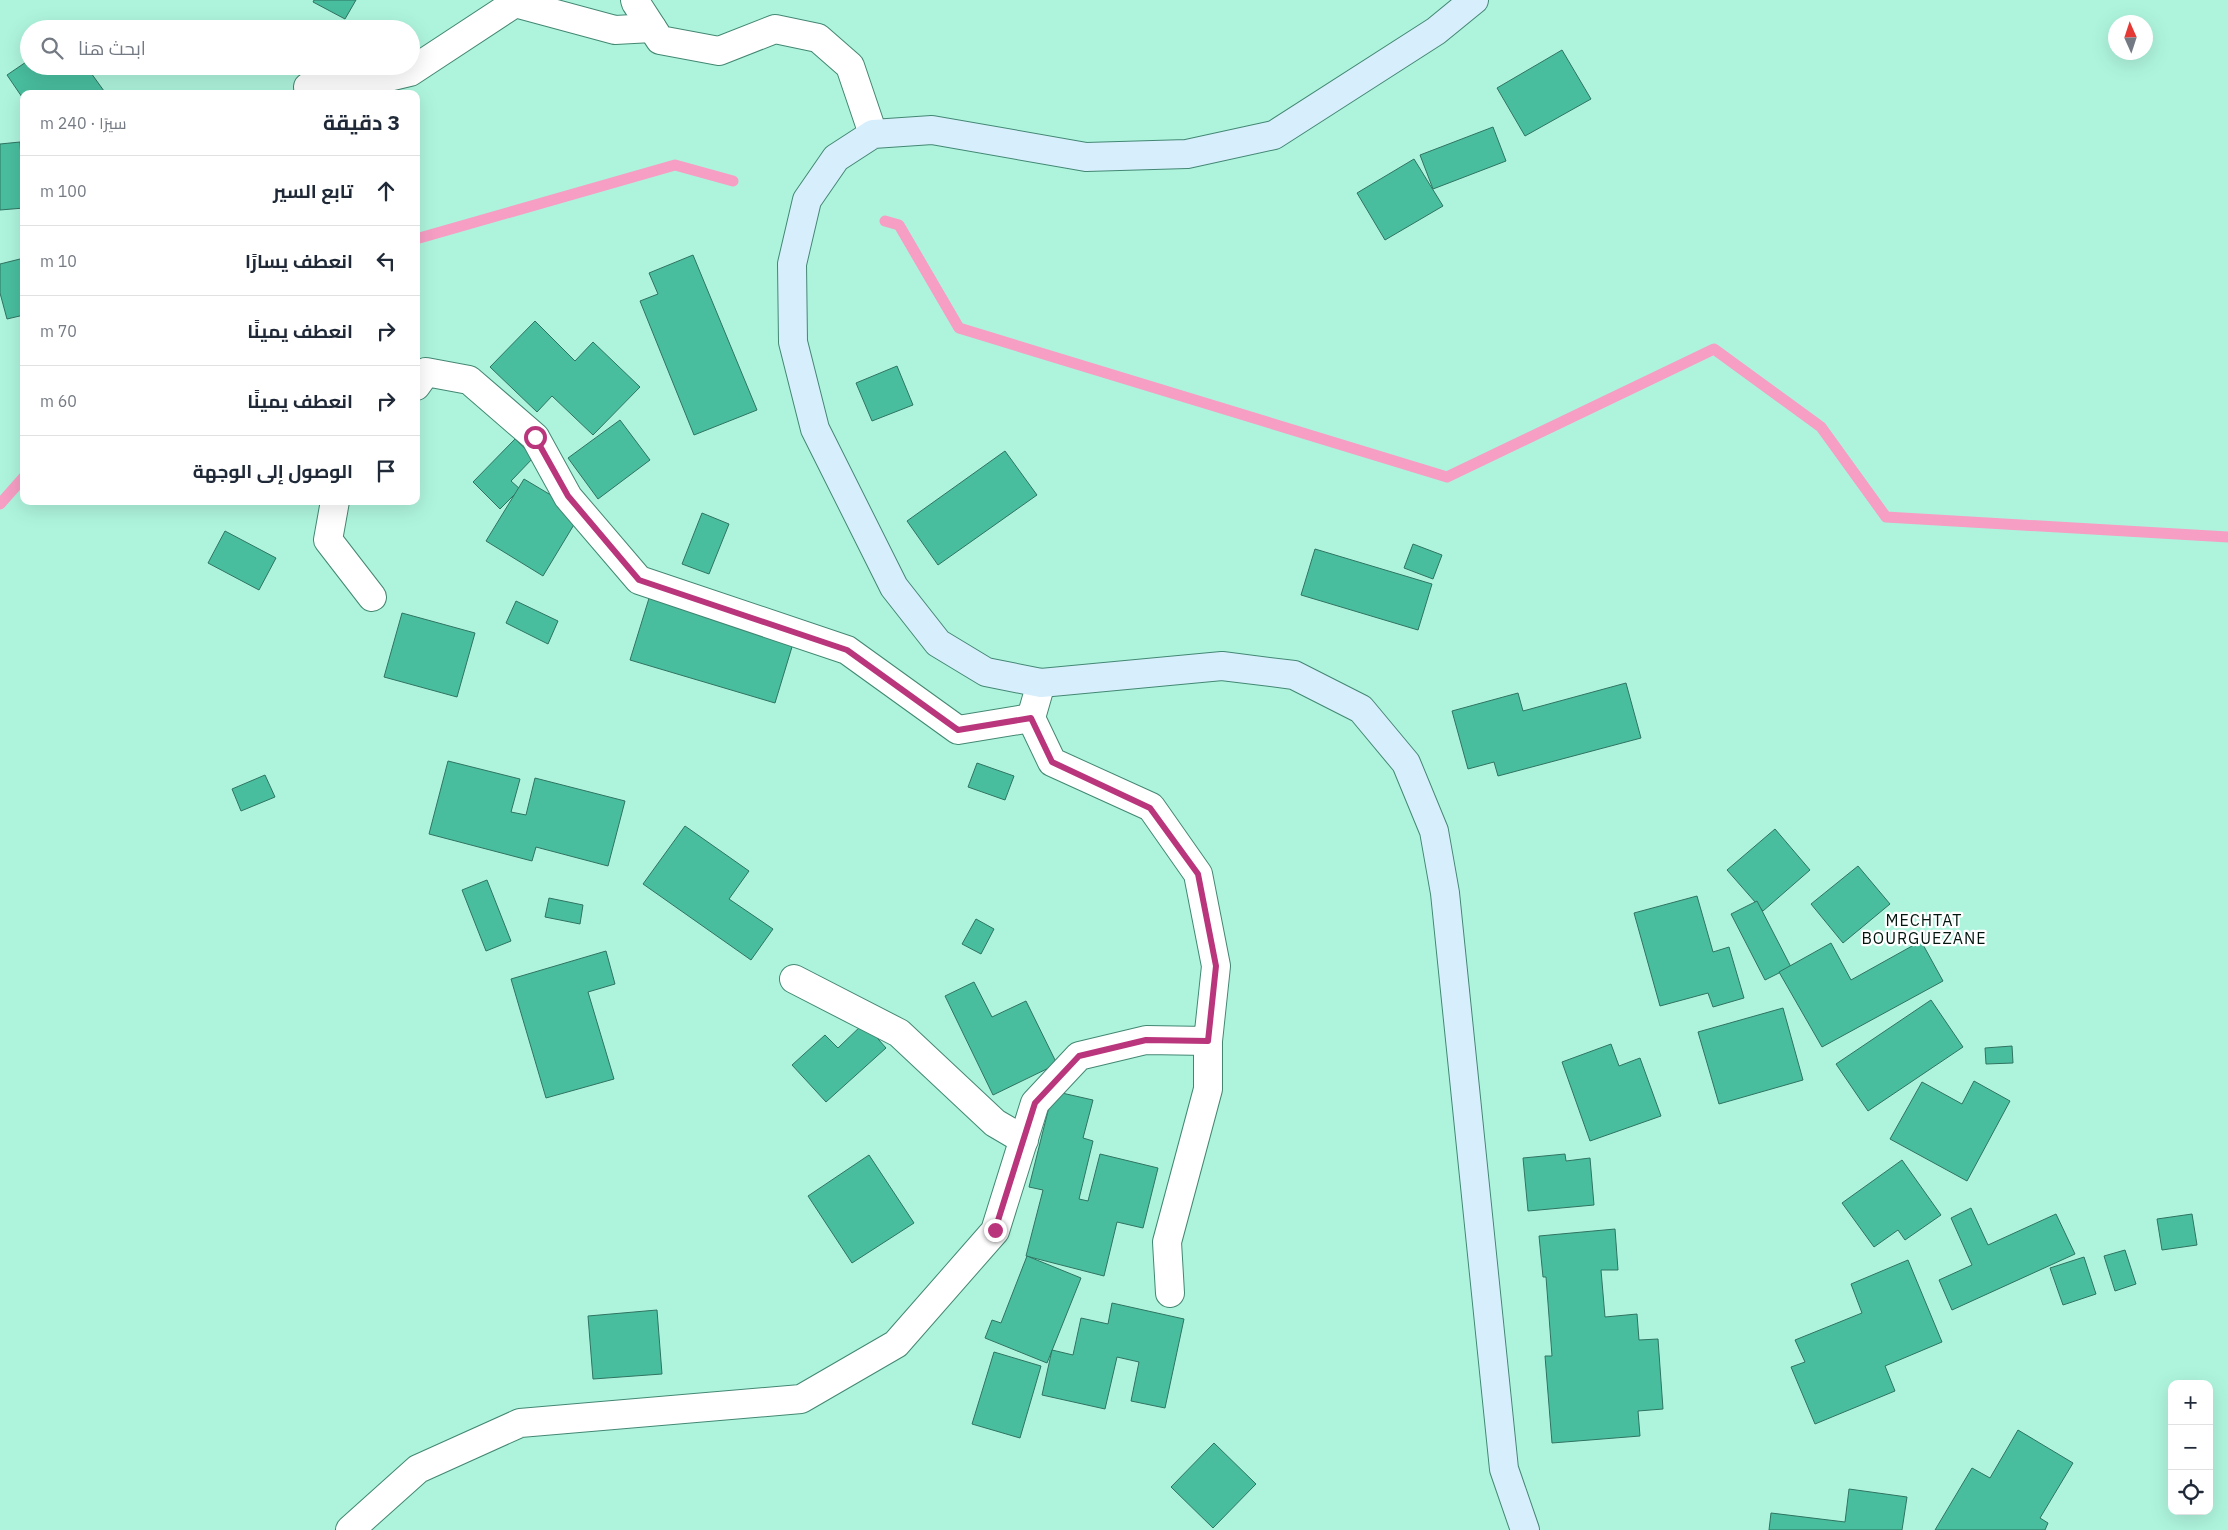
<!DOCTYPE html>
<html lang="ar">
<meta charset="utf-8">
<style>
:root{--surface:#fff;--page:#f6f6f7;--text:#1f2937;--muted:#747a83;--line:#e0e1e3}
body{margin:0;font-family:"IBM Plex Sans",Cairo,sans-serif;background:var(--page);color:var(--text);direction:rtl}
.controls{position:absolute;right:15px;bottom:15px;display:grid;overflow:hidden;border-radius:10px;box-shadow:0 5px 20px #0002}
.controls button{width:45px;height:45px;display:grid;place-items:center;padding:0;border:0;border-bottom:1px solid var(--line);background:var(--surface);color:var(--text);font:25px sans-serif}
.compass{position:absolute;left:2108px;top:15px;width:45px;height:45px;border-radius:50%;background:var(--surface);box-shadow:0 5px 20px #0002;rotate:357deg}
.stop{position:absolute;width:15px;height:15px;margin:-11px;border:4px solid #ba367c;border-radius:50%;background:#fff}
.stop.end{background:#ba367c;border-color:#fff;box-shadow:0 1px 5px #0008}
.list{margin:0;padding:0;list-style:none}
h2{display:flex;justify-content:space-between;align-items:center;height:65px;margin:0;padding:0 20px;font-size:21px}
h2 small{font-size:16px;font-weight:400;color:var(--muted)}
.list li{display:grid;grid-template-columns:32px 1fr auto;gap:15px;align-items:center;box-sizing:border-box;height:70px;padding:0 20px;border-top:1px solid var(--line)}
.list b{display:block;font-size:19px;white-space:nowrap}
.list em{font-size:16px;font-style:normal;color:var(--muted)}
.icon{flex:none;width:28px;height:28px;fill:none;stroke:currentColor;stroke-width:2;stroke-linecap:round;stroke-linejoin:round}
.map{position:relative;flex:none;width:2228px;height:1530px;overflow:hidden;direction:ltr}
.search{position:absolute;background:var(--surface);box-shadow:0 5px 20px #0002;left:20px;top:20px;width:400px;height:55px;display:flex;align-items:center;gap:12px;box-sizing:border-box;padding:0 18px;border-radius:28px;color:var(--muted);font-size:19px}
.panel{position:absolute;background:var(--surface);box-shadow:0 5px 20px #0002;left:20px;top:90px;width:400px;height:415px;border-radius:10px;direction:rtl}
.map>svg:first-child{display:block}
</style>
<div class="map">
<svg width="2228" height="1530" viewBox="0 0 2228 1530">
<rect width="100%" height="100%" fill="#aef4dd"/>
<g fill="none" stroke-linecap="round" stroke-linejoin="round">
<!-- stream -->
<g stroke="#f69ec4" stroke-width="11">
<polyline points="885,221 899,225 959,328 1447,477 1714,349 1821,427 1886,517 2228,537"/>
<polyline points="416,239 675,165 733,181"/>
<polyline points="0,504 24,477"/>
</g>
</g>
<!-- building -->
<g fill="#49be9f" stroke="#2f7461">
<polygon points="314,0 356,0 345,19 313,2"/>
<polygon points="1562,50 1591,99 1525,136 1497,88"/>
<polygon points="29,60 29,66 86,66 104,91 100,94 24,94 24,100 7,75"/>
<polygon points="1493,127 1506,161 1433,189 1420,155"/>
<polygon points="20,142 24,208 0,210 0,144"/>
<polygon points="1414,159 1443,206 1385,240 1357,193"/>
<polygon points="693,255 757,410 694,435 640,301 658,294 649,273"/>
<polygon points="24,258 24,315 7,319 0,293 0,264"/>
<polygon points="535,321 575,361 593,342 640,387 593,435 552,396 537,412 490,367"/>
<polygon points="897,366 913,405 872,421 856,383"/>
<polygon points="620,420 650,460 598,499 568,458"/>
<polygon points="515,439 534,457 511,481 520,489 500,509 473,482"/>
<polygon points="1005,451 1037,495 938,565 907,521"/>
<polygon points="524,479 581,513 543,576 486,541"/>
<polygon points="702,513 729,524 709,574 682,564"/>
<polygon points="225,531 276,558 259,590 208,563"/>
<polygon points="1413,544 1442,555 1433,579 1404,568"/>
<polygon points="1315,549 1432,584 1418,630 1301,595"/>
<polygon points="650,595 795,637 775,703 630,660"/>
<polygon points="516,601 558,621 548,644 506,623"/>
<polygon points="402,613 475,633 457,697 384,677"/>
<polygon points="1626,683 1641,738 1498,776 1494,762 1468,769 1452,711 1518,693 1523,711"/>
<polygon points="448,761 520,779 511,812 526,815 535,778 625,801 608,866 536,847 532,861 429,834"/>
<polygon points="977,763 1014,776 1005,800 968,787"/>
<polygon points="265,775 275,797 241,811 232,789"/>
<polygon points="685,826 749,871 729,899 773,929 751,960 643,884"/>
<polygon points="1775,829 1810,870 1763,911 1727,870"/>
<polygon points="1858,866 1890,904 1843,943 1811,904"/>
<polygon points="487,880 511,941 486,951 462,890"/>
<polygon points="1697,896 1713,952 1729,947 1744,998 1713,1007 1708,993 1660,1006 1634,913"/>
<polygon points="549,898 583,905 580,924 545,917"/>
<polygon points="1757,901 1791,967 1765,980 1731,914"/>
<polygon points="976,919 994,929 981,954 962,944"/>
<polygon points="1921,941 1943,981 1822,1047 1779,972 1831,943 1851,980"/>
<polygon points="606,951 615,984 588,992 614,1079 546,1098 511,979"/>
<polygon points="974,982 992,1017 1026,1001 1057,1064 993,1095 945,996"/>
<polygon points="1931,1000 1963,1047 1868,1111 1836,1064"/>
<polygon points="1783,1008 1803,1080 1719,1104 1698,1032"/>
<polygon points="864,1023 886,1048 826,1102 792,1065 825,1035 838,1048"/>
<polygon points="1611,1044 1619,1066 1640,1058 1661,1116 1590,1141 1562,1062"/>
<polygon points="2012,1046 2013,1063 1986,1064 1985,1048"/>
<polygon points="1974,1081 2010,1101 1967,1181 1890,1139 1922,1082 1962,1104"/>
<polygon points="1053,1091 1093,1100 1083,1138 1093,1141 1079,1199 1088,1201 1100,1154 1158,1168 1143,1228 1117,1222 1104,1276 1026,1256 1043,1190 1029,1187"/>
<polygon points="1565,1154 1566,1161 1590,1158 1594,1205 1528,1211 1523,1158"/>
<polygon points="869,1155 914,1223 852,1263 808,1196"/>
<polygon points="1902,1160 1941,1215 1905,1240 1898,1230 1874,1247 1842,1203"/>
<polygon points="1971,1208 1988,1245 2056,1214 2075,1254 1952,1310 1939,1280 1972,1265 1951,1218"/>
<polygon points="2192,1214 2197,1245 2162,1250 2157,1219"/>
<polygon points="1615,1229 1618,1270 1601,1270 1605,1317 1637,1314 1639,1340 1658,1339 1663,1409 1638,1411 1640,1436 1552,1443 1545,1356 1552,1356 1546,1277 1543,1277 1539,1236"/>
<polygon points="2125,1250 2136,1284 2115,1291 2104,1256"/>
<polygon points="1027,1256 1081,1278 1047,1363 985,1338 992,1320 1001,1323"/>
<polygon points="2084,1257 2096,1294 2063,1305 2050,1268"/>
<polygon points="1908,1260 1942,1342 1885,1366 1895,1391 1815,1424 1791,1367 1805,1362 1795,1340 1862,1313 1851,1284"/>
<polygon points="1112,1303 1184,1319 1165,1408 1131,1401 1139,1362 1117,1357 1105,1409 1042,1395 1052,1350 1073,1355 1081,1318 1108,1324"/>
<polygon points="657,1310 662,1374 593,1379 588,1316"/>
<polygon points="994,1352 1041,1366 1020,1438 972,1424"/>
<polygon points="2018,1430 2073,1463 2040,1518 2048,1523 2045,1530 1935,1530 1972,1468 1990,1478"/>
<polygon points="1214,1443 1256,1484 1213,1528 1171,1487"/>
<polygon points="1849,1489 1907,1497 1902,1530 1769,1530 1771,1513 1845,1522"/>
</g>
<g fill="none" stroke-linecap="round" stroke-linejoin="round">
<!-- minor casing -->
<g stroke="#438773" stroke-width="30">
<g id="minor">
<polyline points="635,0 636,3 660,40 719,51 775,29 818,38 850,66 873,134"/>
<polyline points="308,87 339,89 410,72 515,3 615,30 652,28"/>
<polyline points="416,386 426,372 469,380 535,437 568,497 639,580 847,650 958,730 1031,718"/>
<polyline points="335,501 328,540 372,597"/>
<polyline points="794,979 899,1033 995,1123 1024,1140"/>
<polyline points="1170,1293 1167,1242 1208,1089 1208,1041"/>
<polyline points="350,1530 418,1469 520,1423 801,1399 896,1344 995,1231 1035,1103 1079,1056 1146,1040 1208,1041 1216,966 1198,874 1151,807 1052,762 1031,718 1041,683"/>
</g>
</g>
<!-- secondary casing -->
<g stroke="#438773" stroke-width="30">
<polyline id="secondary" points="1474,0 1436,31 1274,135 1187,154 1086,157 932,130 873,134 836,158 807,200 792,264 793,342 815,429 894,587 938,643 986,672 1041,683 1222,666 1294,675 1361,709 1406,763 1434,831 1445,893 1504,1469 1525,1530"/>
</g>
<!-- minor -->
<use href="#minor" stroke="#fff" stroke-width="28"/>
<!-- secondary -->
<use href="#secondary" stroke="#d7effc" stroke-width="28"/>
</g>
<g fill="none" stroke-linecap="round" stroke-linejoin="round">
<!-- route -->
<polyline stroke="#ba367c" stroke-width="6" points="535,437 568,496 639,580 847,650 958,730 1031,718 1052,762 1150,808 1198,874 1216,966 1208,1041 1146,1040 1079,1056 1035,1103 995,1230"/>
</g>
<g text-anchor="middle" stroke-width="4.5" stroke-linejoin="round" paint-order="stroke">
<!-- quarter labels -->
<g font-size="16" letter-spacing="1" fill="#00160f" stroke="#fff">
<text x="1924" y="926">MECHTAT<tspan x="1924" dy="18">BOURGUEZANE</tspan></text>
</g>
</g>
</svg>
<div class="controls">
<button>+</button>
<button>−</button>
<button><svg class="icon" aria-label="locate" viewBox="0 0 24 24"><circle cx="12" cy="12" r="6"/><path d="M12 2v4M12 18v4M2 12h4M18 12h4"/></svg></button>
</div>
<svg class="compass" viewBox="-18 -18 36 36"><path d="M0-13l5 13h-10z" fill="#e53935"/><path d="M0 13l5-13h-10z" fill="#747a83"/></svg>
<div class="stop" style="left:535px;top:437px"></div>
<div class="stop end" style="left:995px;top:1230px"></div>
<div class="search"><svg class="icon" aria-label="search" viewBox="0 0 24 24"><circle cx="10" cy="10" r="6"/><path d="M15 15l6 6"/></svg>ابحث هنا</div>
<section class="panel">
<h2>3 دقيقة<small>سيرًا · 240 m</small></h2>
<ul class="list">
<li><svg class="icon" aria-label="ahead" viewBox="0 0 24 24"><path d="M12 20V5M6 11l6-6 6 6"/></svg><div><b>تابع السير</b></div><em>100 m</em></li>
<li><svg class="icon" aria-label="left" viewBox="0 0 24 24"><path d="M17 20v-9H6M10 6l-5 5 5 5"/></svg><div><b>انعطف يسارًا</b></div><em>10 m</em></li>
<li><svg class="icon" aria-label="right" viewBox="0 0 24 24"><path d="M7 20v-9h11M14 6l5 5-5 5"/></svg><div><b>انعطف يمينًا</b></div><em>70 m</em></li>
<li><svg class="icon" aria-label="right" viewBox="0 0 24 24"><path d="M7 20v-9h11M14 6l5 5-5 5"/></svg><div><b>انعطف يمينًا</b></div><em>60 m</em></li>
<li><svg class="icon" aria-label="arrive" viewBox="0 0 24 24"><path d="M6 21V4h12l-3 4 3 4H6"/></svg><div><b>الوصول إلى الوجهة</b></div></li>
</ul>
</section>
</div>
